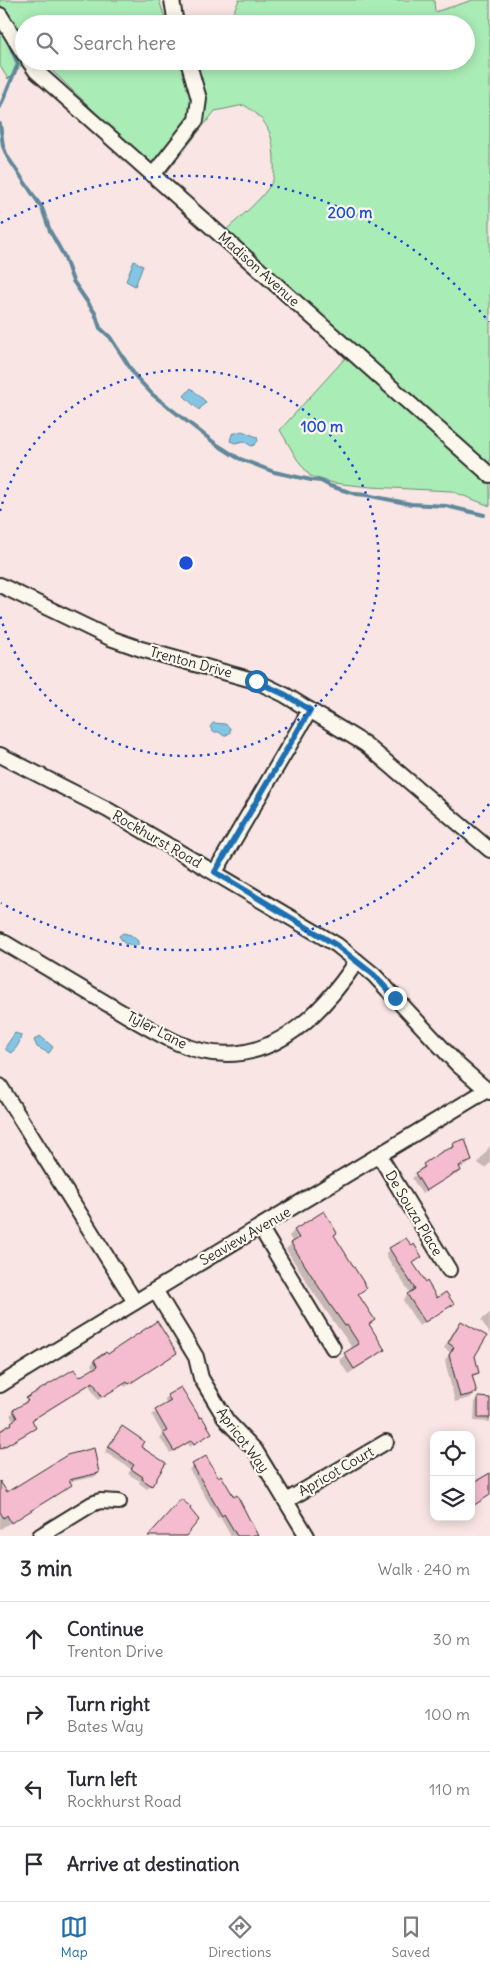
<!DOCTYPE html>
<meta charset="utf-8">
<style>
:root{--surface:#fff;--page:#f7f7f7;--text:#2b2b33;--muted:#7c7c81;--line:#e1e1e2;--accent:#1f6fb2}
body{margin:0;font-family:Delius,sans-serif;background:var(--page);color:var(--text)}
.controls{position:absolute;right:15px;bottom:15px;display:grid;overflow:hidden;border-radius:10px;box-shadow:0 2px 12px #0003}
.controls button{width:45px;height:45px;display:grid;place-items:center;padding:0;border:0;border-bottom:1px solid var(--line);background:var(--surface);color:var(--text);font:25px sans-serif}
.stop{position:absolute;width:15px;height:15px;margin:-11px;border:4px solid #1f6fb2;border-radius:50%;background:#fff}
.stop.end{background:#1f6fb2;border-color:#fff;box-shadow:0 1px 5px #0008}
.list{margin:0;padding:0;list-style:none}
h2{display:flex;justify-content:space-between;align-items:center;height:65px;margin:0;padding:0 20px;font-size:21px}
h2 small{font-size:16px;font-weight:400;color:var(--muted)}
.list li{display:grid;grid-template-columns:32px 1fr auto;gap:15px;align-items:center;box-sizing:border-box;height:75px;padding:0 20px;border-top:1px solid var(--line)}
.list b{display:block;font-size:19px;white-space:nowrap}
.list p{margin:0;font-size:16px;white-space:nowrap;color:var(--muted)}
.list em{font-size:16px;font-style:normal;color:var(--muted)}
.icon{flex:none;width:28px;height:28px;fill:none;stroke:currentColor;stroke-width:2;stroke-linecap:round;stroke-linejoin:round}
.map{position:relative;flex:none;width:490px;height:1536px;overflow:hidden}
.search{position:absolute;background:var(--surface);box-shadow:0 2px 12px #0003;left:15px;right:15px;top:15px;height:55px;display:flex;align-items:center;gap:12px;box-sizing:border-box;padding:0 18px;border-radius:28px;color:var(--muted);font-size:19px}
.sheet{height:365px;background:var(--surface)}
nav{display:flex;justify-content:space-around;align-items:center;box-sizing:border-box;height:70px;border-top:1px solid var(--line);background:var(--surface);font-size:14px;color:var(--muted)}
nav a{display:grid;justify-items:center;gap:2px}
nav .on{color:var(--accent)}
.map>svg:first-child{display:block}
</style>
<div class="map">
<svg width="490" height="1536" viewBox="0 0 490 1536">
<rect width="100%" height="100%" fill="#f9e5e3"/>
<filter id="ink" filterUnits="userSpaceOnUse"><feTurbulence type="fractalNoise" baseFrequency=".02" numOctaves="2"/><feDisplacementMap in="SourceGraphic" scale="10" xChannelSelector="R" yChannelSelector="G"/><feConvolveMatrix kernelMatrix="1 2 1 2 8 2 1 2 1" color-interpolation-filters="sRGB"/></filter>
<g filter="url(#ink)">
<!-- green -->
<g fill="#aaecb6" stroke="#6a8c70">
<polygon points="0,0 159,0 167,24 24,24 24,61 26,61 8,79 0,66"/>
<path d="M239 0H434L435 12 473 0H490V465L403 390 226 230C239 218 264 198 272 182 275 177 274 166 274 159 273 133 267 119 244 105L215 111 163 177 42 61H179L186 82 208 61H466V24H228Z"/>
<polygon points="348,355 490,483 490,506 451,491 371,487 333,483 310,476 297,459 280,430"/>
</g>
<!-- water -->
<g fill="#83c6e4" stroke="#60889a">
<polygon points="134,261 143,266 135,286 126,281"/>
<polygon points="191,388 206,402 199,410 184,396"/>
<polygon points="242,431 257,437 258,441 254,445 251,446 244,441 235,443 230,441 232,434"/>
<polygon points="213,723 225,724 230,728 230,733 224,736 219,732 213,732 210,727"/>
<polygon points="123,933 131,935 138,941 138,945 133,947 129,944 124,943 119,936"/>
<path d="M15 1033 21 1035C20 1043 17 1048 11 1053L6 1050V1046Z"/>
<polygon points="40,1036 53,1047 49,1053 37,1047 34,1040"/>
</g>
<!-- shadow -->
<g fill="#0003">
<polygon points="454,1144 471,1161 467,1165 459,1168 460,1171 456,1175 447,1178 422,1194 412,1178 421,1171 420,1169 424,1165 450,1150"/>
<polygon points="490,1146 490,1163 485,1168 478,1163"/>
<polygon points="294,1231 333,1236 365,1288 358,1295 373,1320 368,1325 383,1349 378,1355 348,1374 339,1360 353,1349 313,1292 286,1249 293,1243 289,1236"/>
<polygon points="390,1249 421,1257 412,1264 437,1299 452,1304 419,1326 403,1300 410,1293 385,1254"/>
<polygon points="490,1313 490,1334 481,1320"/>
<polygon points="461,1323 474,1355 478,1373 472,1378 475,1393 470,1398 455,1402 445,1361 450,1352 444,1348 456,1327"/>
<polygon points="107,1356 171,1356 125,1387 123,1384 98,1400 89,1385 31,1421 35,1428 31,1431 0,1450 0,1430 14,1422 10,1415 24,1405 23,1403 27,1399 79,1379 94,1370 91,1364 95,1361"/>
<polygon points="168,1396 199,1420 210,1433 190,1447 188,1443 170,1453 160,1438 163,1435 152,1415 167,1404 164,1400"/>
<polygon points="479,1398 490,1399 490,1422 474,1421 475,1402"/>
<polygon points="119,1432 139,1447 151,1485 147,1489 139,1483 140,1481 128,1474 131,1469 105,1452"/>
<polygon points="205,1458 257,1536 231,1536 220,1517 218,1518 189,1469"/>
<polygon points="98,1473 94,1477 69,1482 66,1488 0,1529 0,1489 6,1494"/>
</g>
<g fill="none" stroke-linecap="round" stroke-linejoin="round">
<!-- stream -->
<g stroke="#60889a" stroke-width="4">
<polyline points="0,107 18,64 8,41"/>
<polyline points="0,124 3,146 7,156 42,208 50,231 64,256 73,281 95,313 100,328 110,337 136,377 153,395 216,444 238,458 274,472 311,480 321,481 330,486 356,494 366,495 411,504 446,506 484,515"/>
</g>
</g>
<!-- building -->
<g fill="#f5bccf" stroke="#2b2b2b">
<polygon points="465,1139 472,1161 459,1166 461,1171 453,1174 426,1191 415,1173 425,1167 423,1164 443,1151 454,1147 453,1143"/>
<polygon points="324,1211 337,1233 334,1235 367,1288 358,1294 375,1320 369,1324 385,1350 354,1369 344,1353 359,1344 347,1325 345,1326 329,1303 291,1243 299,1238 294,1230"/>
<polygon points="406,1238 412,1246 414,1244 422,1257 413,1263 426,1282 427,1281 437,1298 446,1292 454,1304 425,1322 407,1294 415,1289 389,1248"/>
<polygon points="157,1321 177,1353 129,1384 127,1382 102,1397 93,1382 32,1420 36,1428 0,1449 0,1431 12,1424 11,1422 17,1418 13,1410 28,1401 26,1398 74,1369 79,1377 98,1366 94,1360 106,1352 108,1354"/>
<polygon points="461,1321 487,1336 475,1356 479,1373 472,1375 477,1393 460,1397 449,1355 454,1347 448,1343"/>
<polygon points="181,1387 200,1418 202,1417 212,1433 194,1444 192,1440 174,1451 163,1433 167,1431 155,1410 171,1401 167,1395"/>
<polygon points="478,1397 490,1398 490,1418 478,1418"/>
<polygon points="122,1426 144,1441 141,1447 166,1463 152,1486 142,1479 143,1477 131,1469 134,1465 108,1447"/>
<polygon points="94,1448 99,1473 69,1480 72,1485 11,1523 7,1515 4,1518 0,1512 0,1481 7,1492 67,1455"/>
<polygon points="206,1456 218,1477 221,1475 234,1497 237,1495 258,1536 237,1536 224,1514 222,1516 192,1464"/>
<polygon points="490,1473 490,1495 471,1507 471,1484"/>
<polygon points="181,1499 191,1507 190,1509 199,1520 186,1536 148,1536"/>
</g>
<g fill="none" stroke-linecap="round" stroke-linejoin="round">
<!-- minor casing -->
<g stroke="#2b2b2b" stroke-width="18">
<g id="minor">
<polyline points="172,0 176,24"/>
<polyline points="0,15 24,54"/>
<polyline points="29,61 36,71 490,475"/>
<polyline points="153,175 196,120 199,99 188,61"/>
<polyline points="0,585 110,638 141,649 256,681 285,695 365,744 490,850"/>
<polyline points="0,755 108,810 337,945 374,975 458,1065 487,1090"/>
<polyline points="215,872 310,710"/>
<path d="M0 940C37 962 74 984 111 1006 133 1019 155 1033 178 1043 257 1078 316 1023 357 961"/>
<polyline points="0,1086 135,1302"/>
<polyline points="379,1155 449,1270"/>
<polyline points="260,1227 333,1348"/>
<polyline points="155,1290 196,1357 201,1378 227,1421 255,1450 307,1536"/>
<path d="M0 1385C161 1285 325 1188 487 1090L490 1092"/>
<polyline points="286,1501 386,1442"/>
<polyline points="40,1536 92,1504 100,1501 119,1502"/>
</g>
</g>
<!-- minor -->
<use href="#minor" stroke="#fbf7ec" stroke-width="14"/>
</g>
</g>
<g fill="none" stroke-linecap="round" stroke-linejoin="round" filter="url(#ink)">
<!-- route -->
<polyline stroke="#1f6fb2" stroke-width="6" points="256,681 286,695 310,710 215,872 336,945 374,975 395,998"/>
</g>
<!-- distance rings -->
<g fill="none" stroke="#1d4ed8" stroke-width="2.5" stroke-dasharray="2.5 5">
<path d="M0 511A193 193 0 1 1 0 615"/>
<path d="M489 804A387 387 0 0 1 1 903M1 223A387 387 0 0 1 489 322"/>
</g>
<g text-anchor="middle" stroke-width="4.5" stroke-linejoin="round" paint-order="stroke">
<!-- street labels -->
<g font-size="14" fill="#2b2b2b" stroke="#fbf7ec">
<text transform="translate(259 269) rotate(42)" y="5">Madison Avenue</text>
<text transform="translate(191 662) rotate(15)" y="5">Trenton Drive</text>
<text transform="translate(157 839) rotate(30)" y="5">Rockhurst Road</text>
<text transform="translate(157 1030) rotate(27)" y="5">Tyler Lane</text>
<text transform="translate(414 1213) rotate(59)" y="5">De Souza Place</text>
<text transform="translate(245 1236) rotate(-30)" y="5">Seaview Avenue</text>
<text transform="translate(243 1440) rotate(53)" y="5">Apricot Way</text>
<text transform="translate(336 1471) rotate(-30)" y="5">Apricot Court</text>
</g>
</g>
<circle cx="186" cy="563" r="8" fill="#1d4ed8" stroke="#fbf7ec" stroke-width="2.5"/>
<g font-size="15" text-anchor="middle" font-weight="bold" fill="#1d4ed8" stroke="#fbf7ec" stroke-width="4.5" stroke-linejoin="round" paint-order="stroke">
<text x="350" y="218">200 m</text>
<text x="322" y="432">100 m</text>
</g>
</svg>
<div class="controls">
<button><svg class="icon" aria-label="locate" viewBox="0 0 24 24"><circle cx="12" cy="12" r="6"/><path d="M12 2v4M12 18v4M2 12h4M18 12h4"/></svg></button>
<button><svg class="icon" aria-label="layers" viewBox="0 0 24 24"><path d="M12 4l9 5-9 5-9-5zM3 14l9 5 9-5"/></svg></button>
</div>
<div class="stop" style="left:256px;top:681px"></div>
<div class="stop end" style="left:395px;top:998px"></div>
<div class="search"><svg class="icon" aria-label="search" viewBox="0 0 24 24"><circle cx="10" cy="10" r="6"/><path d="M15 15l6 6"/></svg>Search here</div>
</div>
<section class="sheet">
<h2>3 min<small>Walk · 240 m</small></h2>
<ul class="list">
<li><svg class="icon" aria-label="ahead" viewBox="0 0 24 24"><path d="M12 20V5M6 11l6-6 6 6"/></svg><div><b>Continue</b><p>Trenton Drive</p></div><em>30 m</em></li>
<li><svg class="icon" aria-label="right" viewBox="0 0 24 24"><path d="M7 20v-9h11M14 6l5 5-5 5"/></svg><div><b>Turn right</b><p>Bates Way</p></div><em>100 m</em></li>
<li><svg class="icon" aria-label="left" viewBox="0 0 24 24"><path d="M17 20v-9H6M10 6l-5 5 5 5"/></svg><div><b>Turn left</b><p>Rockhurst Road</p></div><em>110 m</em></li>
<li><svg class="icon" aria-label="arrive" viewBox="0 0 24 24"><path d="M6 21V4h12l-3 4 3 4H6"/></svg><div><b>Arrive at destination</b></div></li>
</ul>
</section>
<nav>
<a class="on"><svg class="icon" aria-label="map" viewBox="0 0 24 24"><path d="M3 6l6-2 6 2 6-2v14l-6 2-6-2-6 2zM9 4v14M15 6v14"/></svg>Map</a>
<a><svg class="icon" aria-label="directions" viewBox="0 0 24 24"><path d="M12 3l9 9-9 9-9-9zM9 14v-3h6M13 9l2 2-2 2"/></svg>Directions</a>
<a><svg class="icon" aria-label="saved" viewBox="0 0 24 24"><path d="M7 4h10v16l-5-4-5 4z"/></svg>Saved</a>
</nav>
